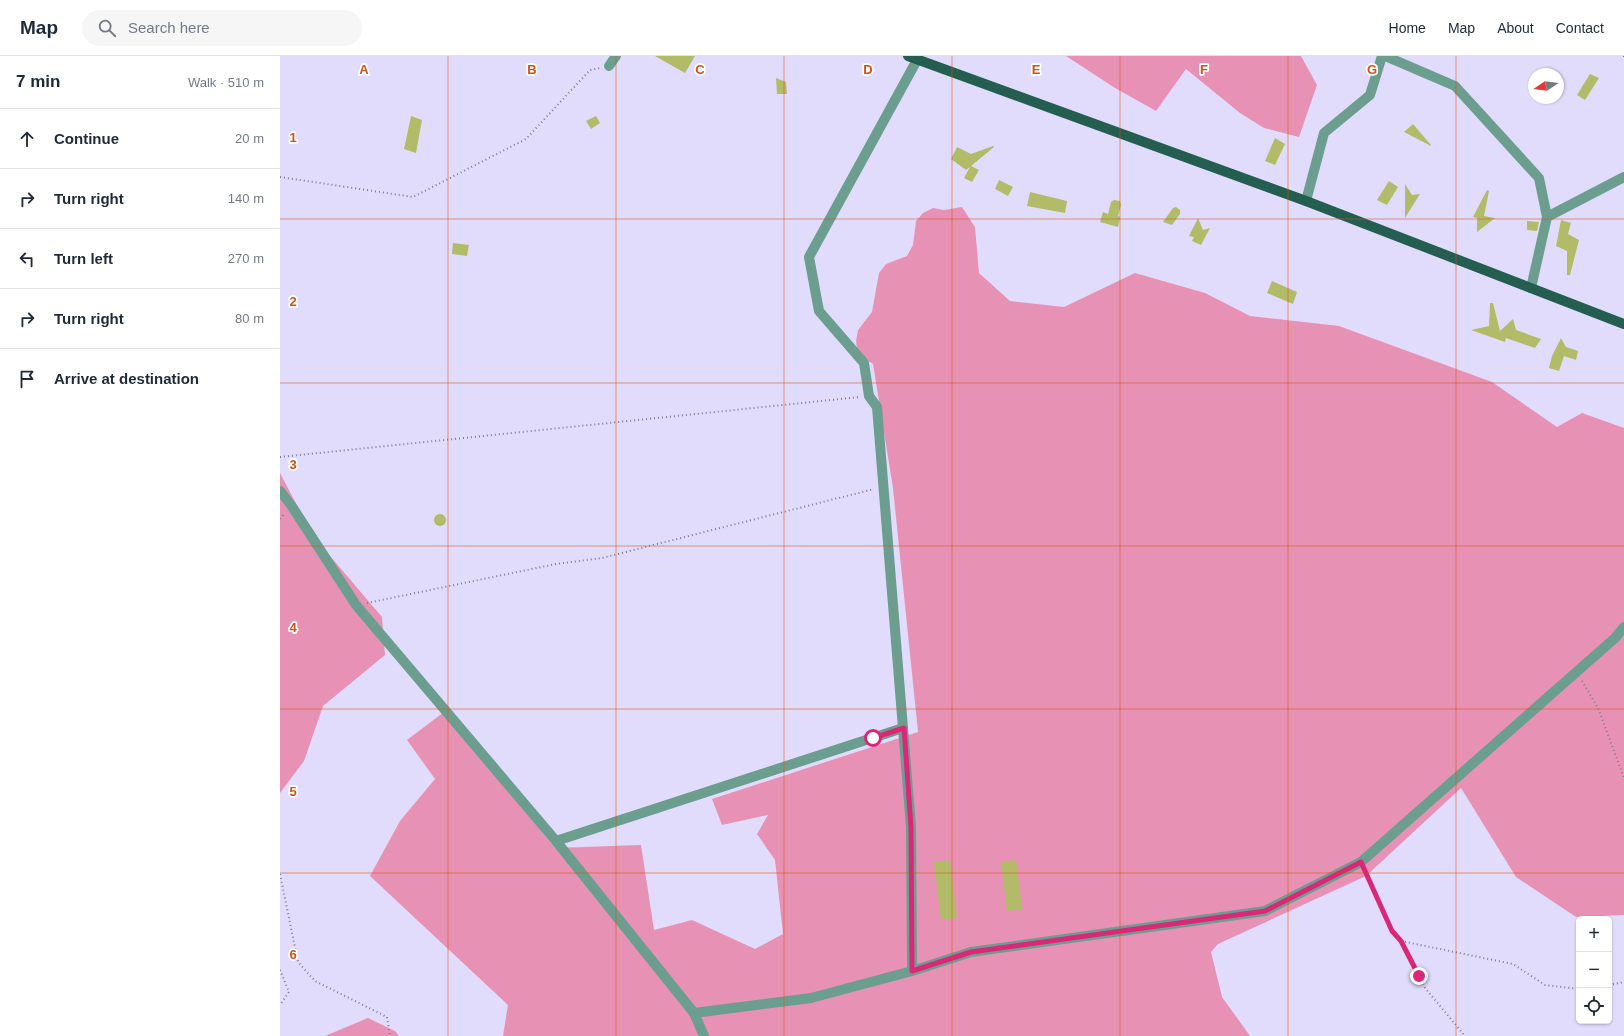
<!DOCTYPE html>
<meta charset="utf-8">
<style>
:root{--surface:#fff;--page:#f6f6f7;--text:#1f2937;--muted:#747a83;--line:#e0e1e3}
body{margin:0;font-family:Helvetica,sans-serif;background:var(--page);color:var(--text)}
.controls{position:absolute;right:12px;bottom:12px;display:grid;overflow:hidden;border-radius:6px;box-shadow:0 1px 3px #0004}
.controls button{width:36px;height:36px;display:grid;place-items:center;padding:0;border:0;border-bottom:1px solid var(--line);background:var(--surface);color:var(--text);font:20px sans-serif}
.compass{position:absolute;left:1248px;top:12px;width:36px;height:36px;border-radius:50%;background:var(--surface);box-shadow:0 1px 3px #0004;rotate:257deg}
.stop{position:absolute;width:12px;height:12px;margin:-9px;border:3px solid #db2777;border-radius:50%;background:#fff}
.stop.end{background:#db2777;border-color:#fff;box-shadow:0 1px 4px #0008}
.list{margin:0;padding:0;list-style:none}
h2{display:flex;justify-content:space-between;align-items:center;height:52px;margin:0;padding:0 16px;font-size:17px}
h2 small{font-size:13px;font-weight:400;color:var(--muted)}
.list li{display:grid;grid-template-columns:26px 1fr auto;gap:12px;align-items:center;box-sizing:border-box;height:60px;padding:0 16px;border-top:1px solid var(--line)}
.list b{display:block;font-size:15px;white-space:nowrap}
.list em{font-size:13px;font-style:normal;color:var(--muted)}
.icon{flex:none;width:22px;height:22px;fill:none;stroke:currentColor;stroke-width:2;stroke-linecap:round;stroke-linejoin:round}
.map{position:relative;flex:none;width:1344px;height:980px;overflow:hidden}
header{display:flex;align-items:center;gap:24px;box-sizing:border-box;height:56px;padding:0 20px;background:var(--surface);border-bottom:1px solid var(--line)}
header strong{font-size:19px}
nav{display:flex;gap:22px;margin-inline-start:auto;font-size:14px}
.search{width:280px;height:36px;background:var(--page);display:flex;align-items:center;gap:10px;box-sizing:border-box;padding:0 14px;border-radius:22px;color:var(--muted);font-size:15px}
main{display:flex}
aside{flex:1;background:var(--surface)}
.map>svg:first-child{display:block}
</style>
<header>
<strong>Map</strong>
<div class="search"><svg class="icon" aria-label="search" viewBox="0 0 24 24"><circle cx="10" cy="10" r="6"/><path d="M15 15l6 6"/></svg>Search here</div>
<nav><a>Home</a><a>Map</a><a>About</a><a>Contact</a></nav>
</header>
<main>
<aside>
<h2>7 min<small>Walk · 510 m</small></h2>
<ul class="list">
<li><svg class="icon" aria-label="ahead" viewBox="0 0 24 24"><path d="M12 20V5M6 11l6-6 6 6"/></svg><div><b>Continue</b></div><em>20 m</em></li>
<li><svg class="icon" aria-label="right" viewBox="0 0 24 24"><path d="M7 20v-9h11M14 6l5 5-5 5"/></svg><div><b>Turn right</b></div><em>140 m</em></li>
<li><svg class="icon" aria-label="left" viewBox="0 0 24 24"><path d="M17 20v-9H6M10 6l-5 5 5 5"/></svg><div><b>Turn left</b></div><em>270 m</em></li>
<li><svg class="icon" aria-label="right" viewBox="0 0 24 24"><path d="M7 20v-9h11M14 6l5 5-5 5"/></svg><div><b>Turn right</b></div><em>80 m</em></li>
<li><svg class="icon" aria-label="arrive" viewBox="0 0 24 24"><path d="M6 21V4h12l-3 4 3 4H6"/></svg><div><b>Arrive at destination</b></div></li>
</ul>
</aside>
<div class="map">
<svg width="1344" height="980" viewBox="0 0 1344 980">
<rect width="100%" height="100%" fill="#e2dcfc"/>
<!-- green -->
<g fill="#e792b4">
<polygon points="786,0 1021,0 1037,29 1019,81 984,72 960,57 906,13 876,55 835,32"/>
<polygon points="682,151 695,171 699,217 730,245 784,251 855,217 925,237 970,260 1059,270 1212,326 1277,371 1302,357 1344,372 1344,859 1296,861 1236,821 1181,732 1086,820 938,888 931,896 942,941 970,980 223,980 228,949 90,820 120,765 155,723 127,684 164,656 275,792 361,789 374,874 412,864 475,893 503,878 495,804 477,778 488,759 442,769 432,743 638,676 613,432 593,308 578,298 576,285 578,274 592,256 599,217 606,208 627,200 633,189 636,165 643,157 653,152 664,154"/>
<polygon points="0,417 33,480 102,561 105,599 43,650 24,705 0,737"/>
<polygon points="88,962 115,975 119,980 45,980"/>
</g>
<!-- building -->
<g fill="#b2bc68">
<polygon points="375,0 415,0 405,17"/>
<polygon points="1310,18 1319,22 1305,44 1297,39"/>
<polygon points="496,22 506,26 507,38 497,38"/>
<polygon points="131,60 142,64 136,97 124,93"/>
<polygon points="316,60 320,67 311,73 306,65"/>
<polygon points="1133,68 1151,89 1151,90 1124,76"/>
<polygon points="995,82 1005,88 995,109 985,105"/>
<polygon points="713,90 714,91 691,110 699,114 692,126 684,122 690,111 686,114 671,103 677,91 691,98"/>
<polygon points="719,124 733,131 728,140 715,133"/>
<polygon points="1109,125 1118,131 1107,149 1097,144"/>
<polygon points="1125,128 1132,139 1140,138 1125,162"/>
<polygon points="1207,134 1209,135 1204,160 1215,162 1197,176 1197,162 1193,161"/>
<polygon points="750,136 787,145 785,157 747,150"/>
<polygon points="834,144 840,145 841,149 838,160 840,161 838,171 820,166 823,156 828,158 831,146"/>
<polygon points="896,151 900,154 900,158 892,169 883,166 893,152"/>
<polygon points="918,162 923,174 930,172 921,189 912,185 914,181 909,180"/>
<polygon points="1281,164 1291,167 1288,178 1299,184 1290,219 1287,219 1287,195 1276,190"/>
<polygon points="1247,165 1259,166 1257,175 1247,174"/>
<polygon points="173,187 189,189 187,200 172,198"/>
<polygon points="992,225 1017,236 1013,248 987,237"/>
<polygon points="1210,247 1213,247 1220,275 1233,263 1236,274 1261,283 1255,292 1226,282 1225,286 1191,274 1209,270"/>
<polygon points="1281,282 1286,291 1298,295 1296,304 1284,300 1279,315 1269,312 1272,300"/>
<circle cx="160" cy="464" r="6"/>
<polygon points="670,804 677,862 661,864 654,806"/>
<polygon points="736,804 742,853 727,855 721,806"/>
</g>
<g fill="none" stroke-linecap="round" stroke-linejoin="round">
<!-- path -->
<g stroke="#7f7897" stroke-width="2" stroke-dasharray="1 3" stroke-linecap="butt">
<polyline points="1344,0 1344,1"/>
<polyline points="0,121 133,141 246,83 310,14 320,12"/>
<polyline points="0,401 580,341"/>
<polyline points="0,463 4,458"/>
<polyline points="87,547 276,508 322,502 594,433"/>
<polyline points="1302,625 1318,652 1344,722"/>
<polyline points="1085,814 1112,875 1121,885 1145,932 1185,980"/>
<polyline points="0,818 18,906 35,925 107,961 110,980"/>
<polyline points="1121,885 1233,908 1265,929 1299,933"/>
<polyline points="0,914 9,936 0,949"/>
<polyline points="1329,929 1344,926"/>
</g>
<!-- minor -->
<g stroke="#6c9e90" stroke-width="10">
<polyline points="1105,0 1175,30 1259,122 1267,161"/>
<polyline points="329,10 336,0"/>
<polyline points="1026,145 1044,77 1090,39 1102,0"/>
<polyline points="1251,232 1267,161 1344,121"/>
<polyline points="0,435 11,449 76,549 276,785 414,957 531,942 632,915 691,896 985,855 1081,806 1335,582 1344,571"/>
<polyline points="276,785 623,672"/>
<polyline points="632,915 631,771 597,351 589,340 584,307 539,255 529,201 637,4"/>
<polyline points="414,957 424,980"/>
</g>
<!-- major -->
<polyline stroke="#235e50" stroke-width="10" points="628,0 1026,145 1344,268"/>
</g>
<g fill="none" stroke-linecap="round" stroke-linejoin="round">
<!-- route -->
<polyline stroke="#db2777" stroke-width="5" points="593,682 624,672 631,771 632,915 691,896 985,855 1081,806 1112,875 1121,885 1139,920"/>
</g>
<!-- grid -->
<path fill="none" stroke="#d45210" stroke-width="1" stroke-opacity="0.55" d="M168 0V980M336 0V980M504 0V980M672 0V980M840 0V980M1008 0V980M1176 0V980M0 163H1344M0 327H1344M0 490H1344M0 653H1344M0 817H1344"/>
<g font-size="13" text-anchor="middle" font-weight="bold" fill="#d45210" stroke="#fff" stroke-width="3.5" stroke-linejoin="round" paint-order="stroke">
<text x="84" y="18">A</text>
<text x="252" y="18">B</text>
<text x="420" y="18">C</text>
<text x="588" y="18">D</text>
<text x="756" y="18">E</text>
<text x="924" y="18">F</text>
<text x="1092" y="18">G</text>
<text x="13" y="86">1</text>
<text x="13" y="250">2</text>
<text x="13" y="413">3</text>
<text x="13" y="576">4</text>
<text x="13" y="740">5</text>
<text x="13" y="903">6</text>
</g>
</svg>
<div class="controls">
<button>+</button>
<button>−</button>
<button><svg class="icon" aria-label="locate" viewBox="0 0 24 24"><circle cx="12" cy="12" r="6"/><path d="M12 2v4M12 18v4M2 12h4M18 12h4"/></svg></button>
</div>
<svg class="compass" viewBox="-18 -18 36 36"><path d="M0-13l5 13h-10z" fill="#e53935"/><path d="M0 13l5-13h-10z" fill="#747a83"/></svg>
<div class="stop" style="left:593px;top:682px"></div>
<div class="stop end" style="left:1139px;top:920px"></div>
</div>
</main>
